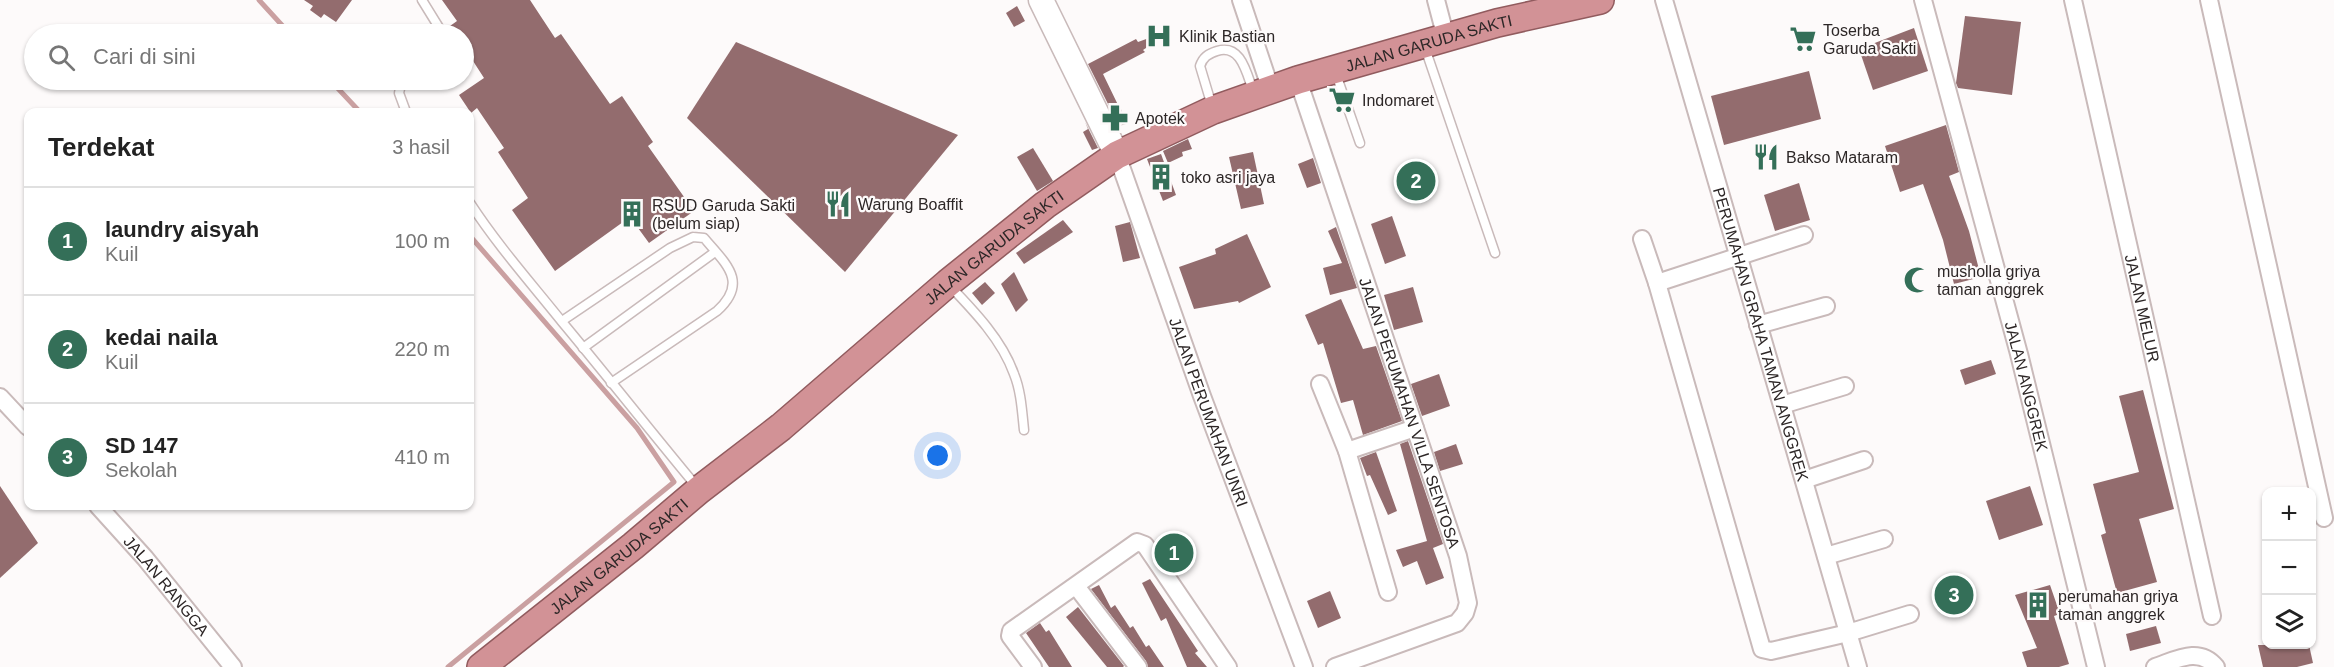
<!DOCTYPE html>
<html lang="id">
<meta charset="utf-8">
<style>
:root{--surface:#fff;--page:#f6f6f6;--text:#222;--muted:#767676;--line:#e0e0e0;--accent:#346f58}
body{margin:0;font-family:Arial,sans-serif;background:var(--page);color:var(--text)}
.controls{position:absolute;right:18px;bottom:18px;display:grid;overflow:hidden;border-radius:12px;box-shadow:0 2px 4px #0004}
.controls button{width:54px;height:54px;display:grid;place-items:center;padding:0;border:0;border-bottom:2px solid var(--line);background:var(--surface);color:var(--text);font:30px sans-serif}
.you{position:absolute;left:938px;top:456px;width:21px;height:21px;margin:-15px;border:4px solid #fff;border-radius:50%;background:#1a73e8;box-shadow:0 0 0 9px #1a73e833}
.badge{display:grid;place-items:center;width:39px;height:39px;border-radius:50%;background:var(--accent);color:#fff;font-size:20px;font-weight:700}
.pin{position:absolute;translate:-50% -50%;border:3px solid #fff;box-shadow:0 2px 6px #0006}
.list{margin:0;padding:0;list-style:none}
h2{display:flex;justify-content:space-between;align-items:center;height:78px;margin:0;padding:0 24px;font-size:26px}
h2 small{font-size:20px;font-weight:400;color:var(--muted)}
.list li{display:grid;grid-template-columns:39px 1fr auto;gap:18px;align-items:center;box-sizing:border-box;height:108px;padding:0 24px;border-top:2px solid var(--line)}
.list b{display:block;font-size:22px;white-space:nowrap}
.list p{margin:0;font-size:20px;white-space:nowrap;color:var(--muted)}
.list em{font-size:20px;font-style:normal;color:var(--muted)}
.icon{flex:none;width:33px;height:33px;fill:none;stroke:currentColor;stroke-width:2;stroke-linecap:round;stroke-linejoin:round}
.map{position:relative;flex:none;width:2334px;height:667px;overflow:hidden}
.search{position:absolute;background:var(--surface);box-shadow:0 2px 4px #0004;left:24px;top:24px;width:450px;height:66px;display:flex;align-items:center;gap:15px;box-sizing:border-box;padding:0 21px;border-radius:33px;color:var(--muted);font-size:22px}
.panel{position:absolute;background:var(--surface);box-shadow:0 2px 4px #0004;left:24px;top:108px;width:450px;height:402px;border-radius:12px}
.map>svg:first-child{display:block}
</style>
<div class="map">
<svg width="2334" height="667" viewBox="0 0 2334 667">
<rect width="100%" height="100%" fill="#fdfafa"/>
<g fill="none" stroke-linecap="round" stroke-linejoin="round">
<!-- stream -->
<g stroke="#caa0a1" stroke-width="5">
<polyline points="259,0 290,34"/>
<polyline points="330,80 360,112"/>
<polyline points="448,667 674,482 637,428 470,236"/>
</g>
</g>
<!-- building -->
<g fill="#936c6e">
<polygon points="304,0 352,0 336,22 324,14 321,18 310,10 313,6"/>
<polygon points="442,0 530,0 555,38 561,34 610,104 622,96 653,142 648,146 694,211 649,243 630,217 555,271 512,210 528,198 498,152 504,148 477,108 471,113 459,95 484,78 464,47 464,34 455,34 450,26 457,21"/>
<polygon points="1017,6 1025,21 1014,27 1006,13"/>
<polygon points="1965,16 2021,22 2012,95 1958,88 1956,83"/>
<polygon points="1914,28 1928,71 1873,90 1859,49"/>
<polygon points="1149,38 1152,44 1143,50 1145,52 1103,74 1119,107 1120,106 1126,124 1119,126 1088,64 1136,39 1138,42"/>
<polygon points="736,42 958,135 845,272 687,118"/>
<polygon points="1809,71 1821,119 1724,145 1711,96"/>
<polygon points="1085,122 1098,148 1092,150 1083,132 1088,129"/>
<polygon points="1946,125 1959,172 1949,176 1969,231 1981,277 1954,284 1943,240 1923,184 1900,192 1885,146"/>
<polygon points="1188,139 1192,149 1182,152 1183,156 1168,163 1163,151"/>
<polygon points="1033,148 1053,181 1037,191 1017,157"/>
<polygon points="1253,152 1264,204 1241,209 1229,157"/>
<polygon points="1161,154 1176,195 1163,201 1147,159"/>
<polygon points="1313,158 1321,183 1307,188 1298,164"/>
<polygon points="1799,183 1810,220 1775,231 1764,195"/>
<polygon points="1392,216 1406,256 1385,264 1371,224"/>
<polygon points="1063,220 1073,232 1024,264 1016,253"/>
<polygon points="1130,222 1140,258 1123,262 1115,226"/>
<polygon points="1336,227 1357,288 1330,295 1323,268 1342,263 1328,231"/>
<polygon points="1247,234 1271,287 1239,303 1238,301 1194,309 1179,267 1216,254 1215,249"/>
<polygon points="1014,272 1028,300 1016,312 1001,284"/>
<polygon points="985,282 995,293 982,305 972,293"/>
<polygon points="1413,287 1423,322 1394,330 1384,295"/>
<polygon points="1341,299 1363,349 1376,346 1402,421 1363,435 1353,400 1341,403 1323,343 1318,345 1305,315"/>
<polygon points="1991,360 1996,374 1965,385 1960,370"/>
<polygon points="1439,374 1450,406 1422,416 1411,384"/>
<polygon points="2143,390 2174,509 2139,519 2157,582 2117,593 2101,535 2106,533 2093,484 2139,472 2119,396"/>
<polygon points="1408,441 1443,544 1433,548 1444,578 1426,585 1417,561 1403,567 1396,550 1427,541 1400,444"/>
<polygon points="1456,444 1463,464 1440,471 1434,452"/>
<polygon points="1376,452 1397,511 1388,515 1370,475 1367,476 1360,458"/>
<polygon points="0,486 38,543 0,578"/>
<polygon points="2030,486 2043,525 1999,540 1986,501"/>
<polygon points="1150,579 1198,651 1195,653 1207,667 1187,667 1166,618 1161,621 1142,583"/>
<polygon points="1099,585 1111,608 1115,605 1130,628 1133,626 1146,647 1149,645 1164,667 1148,667 1146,661 1091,589"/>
<polygon points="2050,585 2060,614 2054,616 2069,664 2059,667 2027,667 2022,652 2037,648 2015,595"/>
<polygon points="1330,591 1341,618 1318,628 1307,601"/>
<polygon points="1078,607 1124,666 1123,667 1107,667 1066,617"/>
<polygon points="1040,623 1046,632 1049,630 1072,667 1049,667 1026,633"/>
<polygon points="2156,626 2161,643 2130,651 2126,634"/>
<polygon points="2258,645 2309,645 2313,663 2297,667 2263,667"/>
</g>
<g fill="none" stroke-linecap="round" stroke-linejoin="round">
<!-- service casing -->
<g stroke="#c9baba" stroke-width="11">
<g id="service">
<polyline points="422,0 443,34"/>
<polyline points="1425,48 1495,253"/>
<polyline points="1336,74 1360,143"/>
<polyline points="402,80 399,93 406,112"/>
<path d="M1212 106 1200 66C1203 57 1208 54 1217 51 1242 43 1247 76 1254 93"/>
<path d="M470 203C498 246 531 283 563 323 608 377 652 433 697 487"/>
<path d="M950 286C974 311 1002 340 1014 374 1021 391 1022 411 1024 430"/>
<path d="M562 321 670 248 693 237 704 238C726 264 749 282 717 311L611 383"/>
<polyline points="583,348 715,252"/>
</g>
</g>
<!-- minor casing -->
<g stroke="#c9baba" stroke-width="20">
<g id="minor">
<polyline points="1241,0 1271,90"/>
<polyline points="1436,0 1446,38"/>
<path id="s1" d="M1664 0 1858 667"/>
<path id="s2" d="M1923 0 2019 354 2096 667"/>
<path id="s3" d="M2073 0 2212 616"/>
<polyline points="2209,0 2324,518"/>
<path id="s4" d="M1298 80 1458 556 1468 603 1465 613 1457 623 1335 667"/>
<path id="s5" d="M1117 155 1202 396 1304 667"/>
<polyline points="1642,239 1657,283 1762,649 1771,651 1848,633 1910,614"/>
<polyline points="1657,283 1804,235"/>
<polyline points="1758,325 1826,306"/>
<polyline points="1320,384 1347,451 1388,592"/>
<polyline points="0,397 28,427"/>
<polyline points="1782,405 1845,386"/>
<polyline points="1347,451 1415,428"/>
<polyline points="1804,480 1864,460"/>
<path id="s6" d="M98 506 145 558 233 667"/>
<polyline points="1826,556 1884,539"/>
<polyline points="1076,586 1138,667"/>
<polyline points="1033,667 1010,636 1011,631 1137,542 1145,545 1228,667"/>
<path d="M2155 667C2176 660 2199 646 2216 667"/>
</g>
</g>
<!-- secondary casing -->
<g stroke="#c9baba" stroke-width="27">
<polyline id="secondary" points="1041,0 1117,155"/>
</g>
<!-- trunk casing -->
<g stroke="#915b5e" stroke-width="30">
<g id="trunk">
<path id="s7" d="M481 667 633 546 699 490 781 427 948 283 1045 205 1117 155 1213 110 1298 80 1497 23 1600 0"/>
</g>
</g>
<!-- service -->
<use href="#service" stroke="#fff" stroke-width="8"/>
<!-- minor -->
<use href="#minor" stroke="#fff" stroke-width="16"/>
<!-- secondary -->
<use href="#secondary" stroke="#fff" stroke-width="24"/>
<!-- trunk -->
<use href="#trunk" stroke="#d29296" stroke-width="27"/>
</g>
<!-- icons -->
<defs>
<g id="hospital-bare" transform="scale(2.07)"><path d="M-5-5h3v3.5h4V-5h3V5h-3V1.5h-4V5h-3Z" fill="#346f58" stroke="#fdfafa" stroke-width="2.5" paint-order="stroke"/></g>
<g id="supermarket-bare" transform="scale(2.07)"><path d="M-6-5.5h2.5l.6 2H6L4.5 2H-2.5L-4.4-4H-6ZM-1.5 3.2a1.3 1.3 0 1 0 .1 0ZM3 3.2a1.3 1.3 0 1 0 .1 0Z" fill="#346f58" stroke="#fdfafa" stroke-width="2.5" paint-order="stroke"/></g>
<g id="pharmacy-bare" transform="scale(2.07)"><path d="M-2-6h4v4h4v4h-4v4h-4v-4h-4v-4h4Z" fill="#346f58" stroke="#fdfafa" stroke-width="2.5" paint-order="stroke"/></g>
<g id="restaurant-bare" transform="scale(2.07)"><path d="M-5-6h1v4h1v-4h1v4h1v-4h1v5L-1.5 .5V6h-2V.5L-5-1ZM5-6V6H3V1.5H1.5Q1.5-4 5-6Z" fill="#346f58" stroke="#fdfafa" stroke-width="2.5" paint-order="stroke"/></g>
<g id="building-bare" transform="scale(2.07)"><path d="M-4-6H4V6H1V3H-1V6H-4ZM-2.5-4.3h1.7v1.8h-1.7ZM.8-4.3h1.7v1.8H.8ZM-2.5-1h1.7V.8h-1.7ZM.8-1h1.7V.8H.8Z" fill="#346f58" stroke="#fdfafa" stroke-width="2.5" paint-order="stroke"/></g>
<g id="mosque-bare" transform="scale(2.07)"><path d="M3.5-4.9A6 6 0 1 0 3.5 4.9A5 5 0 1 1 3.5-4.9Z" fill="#346f58" stroke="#fdfafa" stroke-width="2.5" paint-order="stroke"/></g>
</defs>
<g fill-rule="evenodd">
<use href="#hospital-bare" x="1159" y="36"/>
<use href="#supermarket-bare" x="1803" y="39"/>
<use href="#supermarket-bare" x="1342" y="100"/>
<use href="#pharmacy-bare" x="1115" y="118"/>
<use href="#restaurant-bare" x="1766" y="157"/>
<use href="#building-bare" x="1161" y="177"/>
<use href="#restaurant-bare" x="838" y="204"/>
<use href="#building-bare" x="632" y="214"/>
<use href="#mosque-bare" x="1917" y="280"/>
<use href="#building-bare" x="2038" y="605"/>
</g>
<g text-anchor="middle" stroke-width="4.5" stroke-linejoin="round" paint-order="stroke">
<!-- poi labels -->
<g font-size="16" fill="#2d2727" stroke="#fdfafa" text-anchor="start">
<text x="1823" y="36">Toserba<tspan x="1823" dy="18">Garuda Sakti</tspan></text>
<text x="1179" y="42">Klinik Bastian</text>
<text x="1362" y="106">Indomaret</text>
<text x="1135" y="124">Apotek</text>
<text x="1786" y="163">Bakso Mataram</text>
<text x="1181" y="183">toko asri jaya</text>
<text x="858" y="210">Warung Boaffit</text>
<text x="652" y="211">RSUD Garuda Sakti<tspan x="652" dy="18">(belum siap)</tspan></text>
<text x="1937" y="277">musholla griya<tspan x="1937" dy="18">taman anggrek</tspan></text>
<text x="2058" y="602">perumahan griya<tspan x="2058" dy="18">taman anggrek</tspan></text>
</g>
<!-- street labels -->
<g font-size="16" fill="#2d2727" stroke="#fdfafa">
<text dy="6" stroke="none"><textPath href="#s7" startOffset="1149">JALAN GARUDA SAKTI</textPath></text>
<text dy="6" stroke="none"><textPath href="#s7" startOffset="663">JALAN GARUDA SAKTI</textPath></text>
<text dy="6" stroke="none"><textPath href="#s3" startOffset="316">JALAN MELUR</textPath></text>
<text dy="6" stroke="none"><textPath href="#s1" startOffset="348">PERUMAHAN GRAHA TAMAN ANGGREK</textPath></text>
<text dy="6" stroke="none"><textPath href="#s2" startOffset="400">JALAN ANGGREK</textPath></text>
<text dy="6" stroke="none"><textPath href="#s5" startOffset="273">JALAN PERUMAHAN UNRI</textPath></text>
<text dy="6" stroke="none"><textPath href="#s4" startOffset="351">JALAN PERUMAHAN VILLA SENTOSA</textPath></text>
<text dy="6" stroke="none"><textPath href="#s7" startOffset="177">JALAN GARUDA SAKTI</textPath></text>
<text dy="6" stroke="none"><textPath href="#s6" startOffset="105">JALAN RANGGA</textPath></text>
</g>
</g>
</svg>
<div class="controls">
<button>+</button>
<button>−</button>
<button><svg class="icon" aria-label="layers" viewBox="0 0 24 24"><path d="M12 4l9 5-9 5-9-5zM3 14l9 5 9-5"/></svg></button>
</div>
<div class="you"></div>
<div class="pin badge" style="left:1174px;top:553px">1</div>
<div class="pin badge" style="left:1416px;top:181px">2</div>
<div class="pin badge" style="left:1954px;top:595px">3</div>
<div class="search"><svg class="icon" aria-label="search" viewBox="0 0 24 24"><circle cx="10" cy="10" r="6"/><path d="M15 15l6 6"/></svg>Cari di sini</div>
<section class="panel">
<h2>Terdekat<small>3 hasil</small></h2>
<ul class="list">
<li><span class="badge">1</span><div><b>laundry aisyah</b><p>Kuil</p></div><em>100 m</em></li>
<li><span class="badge">2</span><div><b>kedai naila</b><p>Kuil</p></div><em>220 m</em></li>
<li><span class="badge">3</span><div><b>SD 147</b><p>Sekolah</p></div><em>410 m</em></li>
</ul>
</section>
</div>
